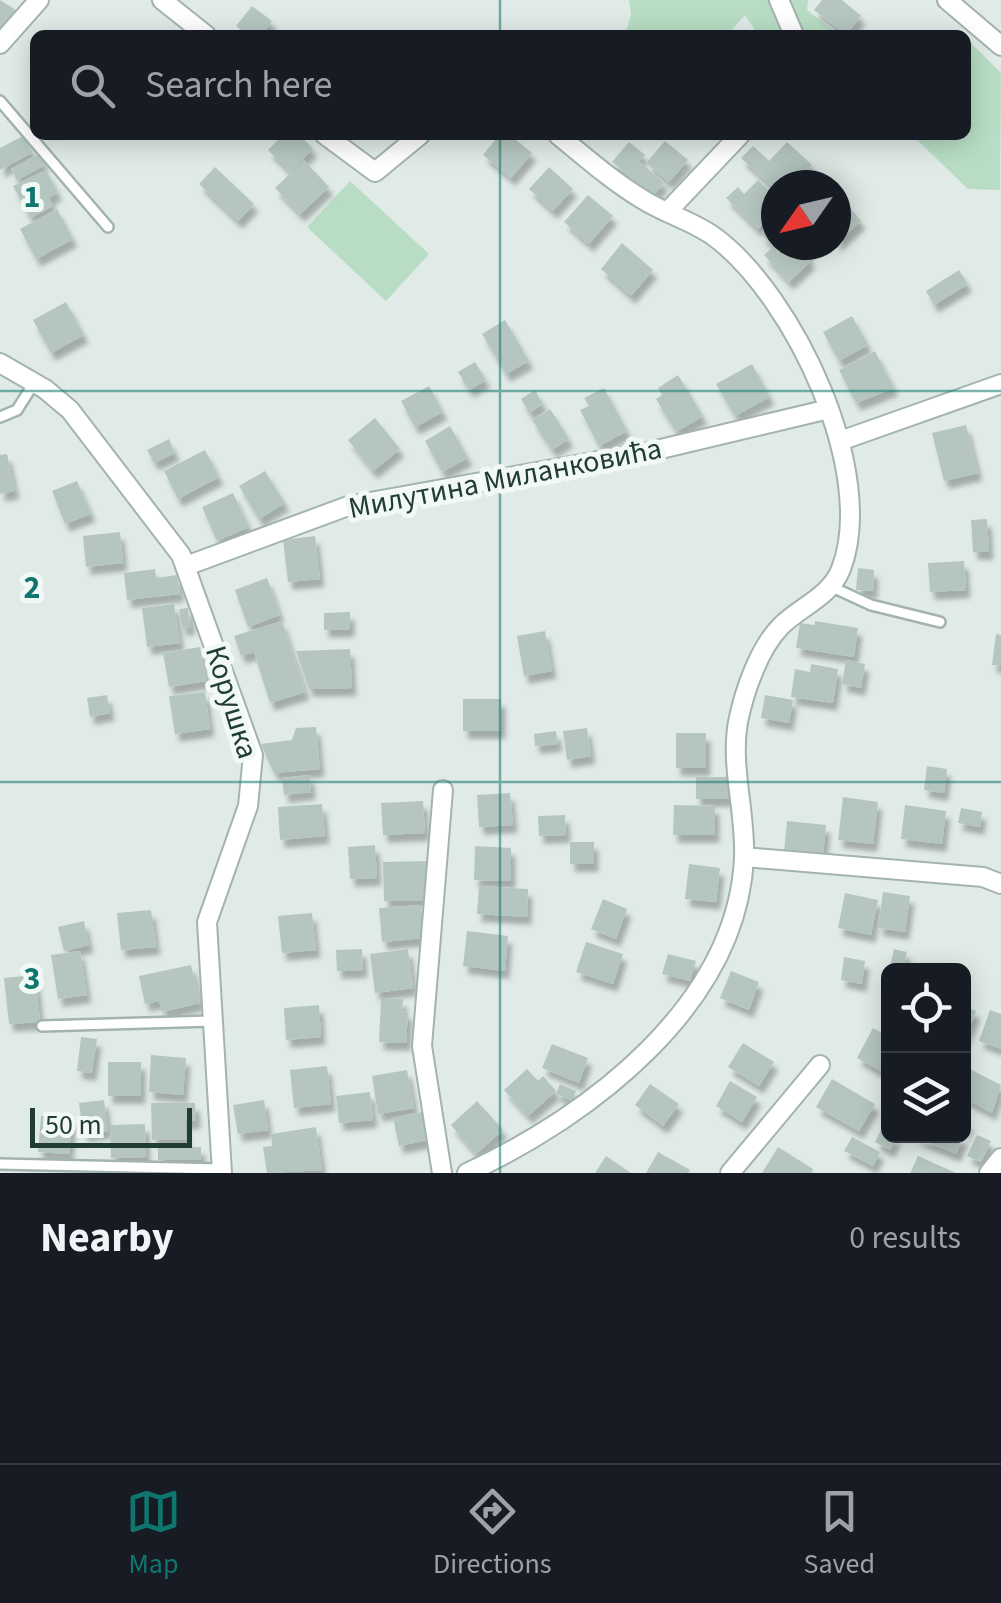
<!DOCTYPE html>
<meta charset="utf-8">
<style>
:root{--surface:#171b24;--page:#242831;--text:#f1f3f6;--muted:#9ea1a6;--line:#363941;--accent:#0f766e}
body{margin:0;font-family:"Source Sans 3",sans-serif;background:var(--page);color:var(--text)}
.controls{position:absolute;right:30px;bottom:30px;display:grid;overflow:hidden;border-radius:15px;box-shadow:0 5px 25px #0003}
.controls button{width:90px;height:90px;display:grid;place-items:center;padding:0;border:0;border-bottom:2px solid var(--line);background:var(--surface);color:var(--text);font:50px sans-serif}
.compass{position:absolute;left:761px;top:170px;width:90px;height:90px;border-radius:50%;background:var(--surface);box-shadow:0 5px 25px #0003;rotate:236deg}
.scale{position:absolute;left:30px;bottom:25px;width:162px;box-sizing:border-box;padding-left:10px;border:5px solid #203c36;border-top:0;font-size:28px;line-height:35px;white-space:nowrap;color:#203c36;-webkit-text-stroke:8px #f1f8f5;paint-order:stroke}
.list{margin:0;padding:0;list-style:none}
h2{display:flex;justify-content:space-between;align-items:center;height:130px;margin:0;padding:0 40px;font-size:42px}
h2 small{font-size:32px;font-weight:400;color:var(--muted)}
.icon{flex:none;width:55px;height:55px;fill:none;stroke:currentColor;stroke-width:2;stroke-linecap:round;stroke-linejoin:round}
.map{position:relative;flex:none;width:1001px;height:1173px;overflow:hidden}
.search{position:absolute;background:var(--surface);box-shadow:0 5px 25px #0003;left:30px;right:30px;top:30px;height:110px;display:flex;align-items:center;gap:25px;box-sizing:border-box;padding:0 35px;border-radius:15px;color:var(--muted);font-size:38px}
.sheet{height:290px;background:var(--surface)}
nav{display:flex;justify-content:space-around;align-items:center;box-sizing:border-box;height:140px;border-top:2px solid var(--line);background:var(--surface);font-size:28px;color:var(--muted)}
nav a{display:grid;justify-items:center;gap:5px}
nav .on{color:var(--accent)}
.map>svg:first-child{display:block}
</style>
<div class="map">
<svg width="1001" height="1173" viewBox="0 0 1001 1173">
<defs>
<filter id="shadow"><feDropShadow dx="4.5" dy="8" stdDeviation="2.5" flood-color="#0004"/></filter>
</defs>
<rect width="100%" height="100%" fill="#e0ebe7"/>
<!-- green -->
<g fill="#b8ddc4">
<polygon points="629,0 771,0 785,35 758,35 745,15 727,35 625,35 631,15"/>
<polygon points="789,0 808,0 807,10 838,35 803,35"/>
<polygon points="966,38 1001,73 1000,190 968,189 912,135 966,135"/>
<polygon points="350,181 429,254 386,301 307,227"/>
</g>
<!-- building -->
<g fill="#b5c6c0" filter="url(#shadow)">
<polygon points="0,0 16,10 0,29"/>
<polygon points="822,0 842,0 861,16 846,35 814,10"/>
<polygon points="252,6 272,21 262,35 247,35 236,26"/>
<polygon points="283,135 300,135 313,149 290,172 268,150"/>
<polygon points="499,135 510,135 532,153 511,178 483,155"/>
<polygon points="23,136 33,152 0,170 0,148"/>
<polygon points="665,141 688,160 669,182 646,163"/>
<polygon points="629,142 645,155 639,161 664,183 653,196 612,162"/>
<polygon points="787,142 812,165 794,185 778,183 774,188 741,158 753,146 769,161"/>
<polygon points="39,154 45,165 17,180 11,169"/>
<polygon points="304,160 329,187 300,214 275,188"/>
<polygon points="215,167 254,204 238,221 199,184"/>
<polygon points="549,167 573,189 553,211 529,189"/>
<polygon points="46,170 58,193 49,197 53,206 30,218 13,186"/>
<polygon points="758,180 776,198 776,211 758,229 726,198 738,187 744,194"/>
<polygon points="588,195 613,216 589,244 564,222"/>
<polygon points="840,197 861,221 836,244 836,201"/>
<polygon points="57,209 73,239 36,259 20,229"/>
<polygon points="776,220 776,245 806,245 810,250 806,254 811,261 789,282 764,255 773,247 761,234"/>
<polygon points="622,243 653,270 631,296 601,269"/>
<polygon points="959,270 968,284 934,305 926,291"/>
<polygon points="66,302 84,335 51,353 33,320"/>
<polygon points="852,316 868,345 839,361 823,332"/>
<polygon points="505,320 529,361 506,374 482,334"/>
<polygon points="875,351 894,388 856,403 839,370"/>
<polygon points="475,362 486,380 469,390 458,372"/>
<polygon points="752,364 770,397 735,416 716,384"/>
<polygon points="678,375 703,416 676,432 656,399 662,395 658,388"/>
<polygon points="429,386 443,412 415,427 401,401"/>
<polygon points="604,388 627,431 599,446 580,410 589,406 584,398"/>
<polygon points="535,390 543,404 529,413 521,399"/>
<polygon points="550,409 569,439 552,450 532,420"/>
<polygon points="375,418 400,449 373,471 348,440"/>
<polygon points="966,425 978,473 944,481 932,433"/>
<polygon points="450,426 468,458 442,472 425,441"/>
<polygon points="169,439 175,453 154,463 147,450"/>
<polygon points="205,450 219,477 178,499 164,471"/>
<polygon points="7,454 15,491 0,494 0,455"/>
<polygon points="265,471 285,503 259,519 239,486"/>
<polygon points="77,481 91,514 65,524 52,491"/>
<polygon points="233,493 249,527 217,541 202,507"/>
<polygon points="987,519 989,552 973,552 971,520"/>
<polygon points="120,532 123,563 86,567 83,536"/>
<polygon points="315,536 320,579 288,582 283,540"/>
<polygon points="964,561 966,590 930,592 928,563"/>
<polygon points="858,568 874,570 873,591 856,590"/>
<polygon points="155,569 156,578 177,575 180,594 127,600 124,573"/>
<polygon points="267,578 280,615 248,627 235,590"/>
<polygon points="174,604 180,643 147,647 142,608"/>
<polygon points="188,608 191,627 182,628 179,609"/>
<polygon points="350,612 350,629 324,630 324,613"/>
<polygon points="282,621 305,692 270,703 254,652 241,656 234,636"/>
<polygon points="815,621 858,628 854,657 796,648 800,623 815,625"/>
<polygon points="545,631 552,671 524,676 517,636"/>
<polygon points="996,634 1001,635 1001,666 992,665"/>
<polygon points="200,647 206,681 169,687 163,653"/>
<polygon points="350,649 352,688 309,689 296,651"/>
<polygon points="846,660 865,664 861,688 842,684"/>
<polygon points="811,664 838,669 833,703 791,697 795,669 810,672"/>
<polygon points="205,692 210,729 175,734 169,696"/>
<polygon points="107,695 110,713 90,717 87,698"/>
<polygon points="765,695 793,700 789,723 761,718"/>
<rect x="463" y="699" width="38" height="32"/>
<polygon points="316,727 320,769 274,773 261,744 292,740 296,728"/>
<polygon points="587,728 591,756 567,760 563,731"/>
<polygon points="556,731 558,744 535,746 534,734"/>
<rect x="676" y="733" width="30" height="35"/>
<polygon points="927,766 947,769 944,793 924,790"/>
<polygon points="310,775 311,792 284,795 282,778"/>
<rect x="696" y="777" width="33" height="22"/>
<polygon points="510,793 513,825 479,827 477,795"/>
<polygon points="843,797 878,802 873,844 838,840"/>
<polygon points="423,801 425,833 383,835 381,803"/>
<polygon points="322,804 325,836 280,840 278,807"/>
<polygon points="674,805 715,806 715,835 673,835"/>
<polygon points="905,805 946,811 942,844 901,839"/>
<polygon points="961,808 982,812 980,827 958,823"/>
<polygon points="565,815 566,835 539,836 538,816"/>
<polygon points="787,821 826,825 823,856 784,853"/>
<rect x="570" y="842" width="24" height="22"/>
<polygon points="375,845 377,878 350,879 348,847"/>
<polygon points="475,846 511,848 511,881 474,880"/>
<polygon points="427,861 428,900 384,901 383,862"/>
<polygon points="689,864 720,868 716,902 685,899"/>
<polygon points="479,886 528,889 527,917 477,914"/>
<polygon points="883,892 910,896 905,932 878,928"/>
<polygon points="845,893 878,900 871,935 838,928"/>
<polygon points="603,899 627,909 616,939 591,929"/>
<polygon points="421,905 424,938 382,942 379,908"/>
<polygon points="151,910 156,947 121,950 117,913"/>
<polygon points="312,913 316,950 282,953 278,916"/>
<polygon points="84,921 89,945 64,951 58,927"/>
<polygon points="467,931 508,936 505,971 463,966"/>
<polygon points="586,942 623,954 613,984 576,972"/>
<polygon points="362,949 363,970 337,971 336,950"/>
<polygon points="408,949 413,988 375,993 370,954"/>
<polygon points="894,949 907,952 902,971 889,971"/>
<polygon points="80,951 87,995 58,999 51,955"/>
<polygon points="668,954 696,961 690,981 662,974"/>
<polygon points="844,957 865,961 862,984 841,980"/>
<polygon points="191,965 200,1003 162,1012 159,1001 145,1004 139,976"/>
<polygon points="731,971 759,982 749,1010 720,998"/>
<polygon points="35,975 40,1022 9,1024 4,978"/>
<polygon points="381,998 403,999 402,1011 408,1012 406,1043 379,1042"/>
<polygon points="319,1005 321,1037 286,1040 284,1008"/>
<polygon points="964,1006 976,1011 964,1041"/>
<polygon points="990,1010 1001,1014 1001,1049 979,1041"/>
<polygon points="873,1028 888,1036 888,1075 857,1058"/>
<polygon points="81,1037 97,1039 92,1073 77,1071"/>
<polygon points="743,1043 774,1062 759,1086 728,1067"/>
<polygon points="552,1044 588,1058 579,1083 542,1068"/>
<polygon points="151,1055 186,1058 183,1095 149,1092"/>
<rect x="108" y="1062" width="33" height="34"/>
<polygon points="327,1066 331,1104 294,1108 290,1070"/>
<polygon points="964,1066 1001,1085 992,1113 964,1098"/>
<polygon points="527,1069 538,1081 543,1076 556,1091 528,1116 504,1090"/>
<polygon points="407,1070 414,1108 378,1114 372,1076"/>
<polygon points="832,1079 875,1104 859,1131 816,1107"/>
<polygon points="730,1081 757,1097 742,1122 716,1106"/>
<polygon points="560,1084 576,1091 572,1101 556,1094"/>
<polygon points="650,1084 679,1104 663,1126 635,1105"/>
<polygon points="370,1092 373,1120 339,1123 336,1096"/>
<polygon points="104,1100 108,1131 83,1134 79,1103"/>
<polygon points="264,1100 268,1130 238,1134 233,1105"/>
<polygon points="477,1101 503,1130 476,1154 451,1125"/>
<polygon points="151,1103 195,1103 196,1121 185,1121 186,1140 152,1140"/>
<polygon points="422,1112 428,1140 399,1146 393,1118"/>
<polygon points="41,1116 72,1118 69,1154 38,1152"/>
<polygon points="964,1120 969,1123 956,1154 912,1136 964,1136"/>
<polygon points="145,1124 146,1157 111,1158 110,1125"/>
<polygon points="316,1127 322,1170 267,1173 263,1147 272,1146 271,1134"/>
<polygon points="882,1128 888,1136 897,1136 890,1150 875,1142"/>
<polygon points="977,1135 991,1141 981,1162 967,1156"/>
<polygon points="852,1137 880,1152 873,1166 844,1151"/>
<rect x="158" y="1147" width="43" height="13"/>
<polygon points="778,1147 813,1169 811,1173 762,1173"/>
<polygon points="658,1152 690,1170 688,1173 646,1173"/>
<polygon points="606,1156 631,1173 595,1173"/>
<polygon points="918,1156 956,1173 910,1173"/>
</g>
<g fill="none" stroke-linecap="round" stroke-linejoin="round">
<!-- lane casing -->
<g stroke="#a3b3ae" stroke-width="14">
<g id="lane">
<polyline points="0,101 108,227"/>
<polyline points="0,417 17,410 34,383"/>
<polyline points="832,587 871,605 940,622"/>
<polyline points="42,1026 212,1021"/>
<polyline points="0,1164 221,1169"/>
</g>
</g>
<!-- street casing -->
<g stroke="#a3b3ae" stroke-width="22">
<g id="street">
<polyline points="162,0 206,35"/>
<polyline points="779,0 794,35"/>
<polyline points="947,0 1001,46"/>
<polyline points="0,44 39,0"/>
<polyline points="325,135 375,172 420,135"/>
<polyline points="667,212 740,135"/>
<polyline points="0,363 45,389 70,410 181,555 253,755 248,806 207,922 222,1173"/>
<polyline points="840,441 1001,384"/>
<polyline points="186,566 348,506 648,452 829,409"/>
<polyline points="744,857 983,877 1001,884"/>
<polyline points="442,1173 422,1046 443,790"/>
<path d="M467 1173C590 1116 737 1005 744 858 746 813 730 766 738 722 744 692 759 648 781 626 801 606 830 597 841 569 878 473 794 297 716 238 694 221 665 214 642 199 612 181 585 157 558 135"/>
<polyline points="730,1173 820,1065"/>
<polyline points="989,1173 1001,1158"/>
</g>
</g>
<!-- lane -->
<use href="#lane" stroke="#fff" stroke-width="9"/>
<!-- street -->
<use href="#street" stroke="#fff" stroke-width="18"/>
</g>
<!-- grid -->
<path fill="none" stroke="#0f766e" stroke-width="2.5" stroke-opacity="0.55" d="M500 0V35M500 135V1173M0 391H1001M0 782H1001"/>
<g text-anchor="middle" stroke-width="10" stroke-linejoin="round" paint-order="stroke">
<!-- street labels -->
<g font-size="30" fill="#203c36" stroke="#f1f8f5">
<text transform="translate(505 478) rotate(-11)" y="10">Милутина Миланковића</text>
<text transform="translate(232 702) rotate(73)" y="10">Корушка</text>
</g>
</g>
<g font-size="32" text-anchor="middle" font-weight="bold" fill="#0f766e" stroke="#f1f8f5" stroke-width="10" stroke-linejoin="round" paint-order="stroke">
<text x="32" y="207">1</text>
<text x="32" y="598">2</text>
<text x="32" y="989">3</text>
</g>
</svg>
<div class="controls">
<button><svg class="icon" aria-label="locate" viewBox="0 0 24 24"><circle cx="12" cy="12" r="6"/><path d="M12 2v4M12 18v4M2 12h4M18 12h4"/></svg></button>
<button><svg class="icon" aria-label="layers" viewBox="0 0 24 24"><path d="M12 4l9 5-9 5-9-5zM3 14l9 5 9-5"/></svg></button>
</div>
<svg class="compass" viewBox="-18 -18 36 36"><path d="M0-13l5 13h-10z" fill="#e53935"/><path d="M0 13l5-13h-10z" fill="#9ea1a6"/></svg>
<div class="scale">50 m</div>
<div class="search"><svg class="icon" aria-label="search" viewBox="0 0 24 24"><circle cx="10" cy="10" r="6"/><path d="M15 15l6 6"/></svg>Search here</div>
</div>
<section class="sheet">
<h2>Nearby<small>0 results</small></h2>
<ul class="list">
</ul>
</section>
<nav>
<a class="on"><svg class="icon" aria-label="map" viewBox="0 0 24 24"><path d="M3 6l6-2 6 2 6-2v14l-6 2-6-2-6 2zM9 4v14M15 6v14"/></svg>Map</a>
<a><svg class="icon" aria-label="directions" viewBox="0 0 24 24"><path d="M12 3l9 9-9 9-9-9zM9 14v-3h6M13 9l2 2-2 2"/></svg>Directions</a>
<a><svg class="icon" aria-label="saved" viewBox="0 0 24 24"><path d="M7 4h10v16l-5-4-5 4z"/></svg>Saved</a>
</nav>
